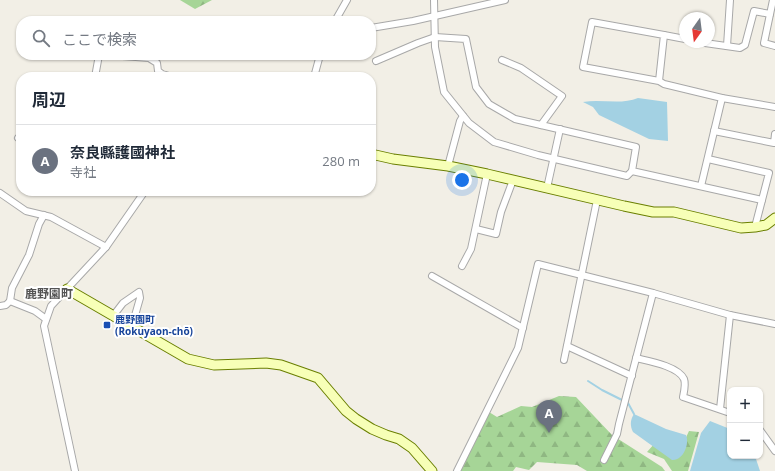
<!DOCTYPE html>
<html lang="ja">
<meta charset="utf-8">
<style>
:root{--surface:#fff;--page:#f2f2f3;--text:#1f2937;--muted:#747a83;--line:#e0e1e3;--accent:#2563eb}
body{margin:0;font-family:"Open Sans","Noto Sans JP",sans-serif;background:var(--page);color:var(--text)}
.controls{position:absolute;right:12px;bottom:12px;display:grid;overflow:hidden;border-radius:8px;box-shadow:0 1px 3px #0004}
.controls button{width:36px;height:36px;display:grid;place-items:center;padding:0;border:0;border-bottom:1px solid var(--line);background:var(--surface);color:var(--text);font:20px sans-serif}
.compass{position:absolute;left:679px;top:12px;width:36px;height:36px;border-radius:50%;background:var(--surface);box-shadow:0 1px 3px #0004;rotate:194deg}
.you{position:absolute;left:462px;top:180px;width:14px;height:14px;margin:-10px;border:3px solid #fff;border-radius:50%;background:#1a73e8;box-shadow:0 0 0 6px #1a73e833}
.badge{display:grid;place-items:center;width:26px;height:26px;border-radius:50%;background:var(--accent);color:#fff;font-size:13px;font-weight:700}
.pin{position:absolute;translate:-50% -33px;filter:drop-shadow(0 1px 2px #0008)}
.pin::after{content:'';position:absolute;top:21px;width:14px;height:12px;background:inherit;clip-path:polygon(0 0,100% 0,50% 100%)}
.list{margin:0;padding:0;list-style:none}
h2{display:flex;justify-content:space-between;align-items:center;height:52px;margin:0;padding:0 16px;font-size:17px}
h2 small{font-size:13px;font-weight:400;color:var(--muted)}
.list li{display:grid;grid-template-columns:26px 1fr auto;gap:12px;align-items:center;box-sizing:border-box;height:72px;padding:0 16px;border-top:1px solid var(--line)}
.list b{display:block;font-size:15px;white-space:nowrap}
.list p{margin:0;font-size:13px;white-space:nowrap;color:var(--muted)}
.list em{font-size:13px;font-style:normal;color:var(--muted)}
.icon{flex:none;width:22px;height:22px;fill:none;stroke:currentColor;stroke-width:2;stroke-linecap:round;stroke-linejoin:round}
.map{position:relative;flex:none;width:775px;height:471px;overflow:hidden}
.search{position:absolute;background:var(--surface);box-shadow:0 1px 3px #0004;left:16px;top:16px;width:360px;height:44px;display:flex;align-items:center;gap:10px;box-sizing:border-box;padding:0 14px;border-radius:16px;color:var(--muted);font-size:15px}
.panel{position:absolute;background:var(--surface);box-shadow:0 1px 3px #0004;left:16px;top:72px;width:360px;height:124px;border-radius:16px}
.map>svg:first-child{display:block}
</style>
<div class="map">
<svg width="775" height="471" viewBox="0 0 775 471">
<defs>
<pattern id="forest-firs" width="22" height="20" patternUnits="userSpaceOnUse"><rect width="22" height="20" fill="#a6d597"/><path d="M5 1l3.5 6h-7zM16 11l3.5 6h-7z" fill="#8fb782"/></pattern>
</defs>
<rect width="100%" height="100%" fill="#f2efe6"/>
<!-- forest -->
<g fill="url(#forest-firs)">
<polygon points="180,0 212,0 195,9"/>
<polygon points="559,396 576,397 612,435 662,467 665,471 587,471 577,465 537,462 529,470 516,467 513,471 459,471 489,412 497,417 521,406 532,407"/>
<polygon points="689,431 699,432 688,471 672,471 664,459 647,452 655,443 676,459"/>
</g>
<!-- water -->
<g fill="#a3d1e3">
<path d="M638 98 667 102 668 141 649 139 599 115 593 107 583 102C601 99 622 105 638 98Z"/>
<path d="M634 414 666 429 686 435C690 444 683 461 672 460L633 432C630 426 630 420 634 414Z"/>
<polygon points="710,421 730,429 730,456 755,456 760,471 690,471 701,433"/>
</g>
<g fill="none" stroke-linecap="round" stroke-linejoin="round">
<!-- stream -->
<polyline stroke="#a3d1e3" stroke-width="2" points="588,381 602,390 628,403 634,414"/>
<!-- street casing -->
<g stroke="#a8a8a8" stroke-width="8">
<g id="street">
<polyline points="434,0 435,47 444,92 469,123 494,142 538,155 627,176 632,171"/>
<polyline points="773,0 764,43 775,46"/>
<polyline points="335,21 347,0"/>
<polyline points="371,28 413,21 505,0"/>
<polyline points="664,35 685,39"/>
<polyline points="698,42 740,48 745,45 754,11 770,14"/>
<polyline points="727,46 730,0"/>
<polyline points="109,55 149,58 157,63 158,71 162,74 173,77"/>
<polyline points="502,60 521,68 562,96 541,125"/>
<polyline points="376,61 418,43 435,37 466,39 476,87 489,104 515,119 636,147 632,171 762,200"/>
<polyline points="95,77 99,55"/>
<polyline points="314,77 320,55"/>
<polyline points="659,81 664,35 592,22 583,67 659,81 664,84 722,98 775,107"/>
<polyline points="714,131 774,143 775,134"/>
<polyline points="18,138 21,140"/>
<polyline points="708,159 769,173 755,227"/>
<polyline points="448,166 460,121 463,116"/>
<polyline points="701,186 722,98"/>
<polyline points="547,188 560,129"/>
<polyline points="0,193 26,211 51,217 106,247"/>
<polyline points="476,229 496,234 501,212 513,180"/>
<polyline points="462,266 471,249 487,174"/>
<polyline points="432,276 523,328"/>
<polyline points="10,301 35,311 46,319"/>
<polyline points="0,306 6,305 10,301 12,288 29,255 39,224 44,215"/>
<polyline points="113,316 123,303 139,292 140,298 132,326"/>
<polyline points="567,346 632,376"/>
<path d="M636 358C648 361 678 366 684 379 686 384 684 392 683 397L730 413"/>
<polyline points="564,360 597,200"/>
<polyline points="720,409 730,315"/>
<polyline points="760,430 775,451"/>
<polyline points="604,460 617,434 619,424 653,293"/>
<polyline points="75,471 44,326 51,306 106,247 145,191"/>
<polyline points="457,471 518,348 538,264 653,293 730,315 775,324"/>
</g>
</g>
<!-- secondary casing -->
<g stroke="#6a7f00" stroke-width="11">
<g id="secondary">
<polyline points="371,154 393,159 448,166 487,174 624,206 653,212 674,212 741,228 755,227 766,225 775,218"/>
<polyline points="67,289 188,359 214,365 266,363 281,365 318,378 346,411 356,419 372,429 386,435 399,439 412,448 432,471"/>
</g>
</g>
<!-- street -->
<use href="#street" stroke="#fff" stroke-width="6"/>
<!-- secondary -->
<use href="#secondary" stroke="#f7ffb7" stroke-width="9"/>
</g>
<!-- markers -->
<rect fill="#1a4fb4" stroke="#fff" stroke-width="1.5" x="103" y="321" width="8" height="8" rx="2"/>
<g text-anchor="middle" stroke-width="4" stroke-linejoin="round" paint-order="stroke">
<!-- transit labels -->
<g font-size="10" font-weight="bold" fill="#164399" stroke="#fff" text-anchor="start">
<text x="115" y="323">鹿野園町<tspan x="115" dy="12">(Rokuyaon-chō)</tspan></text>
</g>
<!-- quarter labels -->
<g font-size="12" font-weight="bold" fill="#545454" stroke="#fff">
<text x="49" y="298">鹿野園町</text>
</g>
</g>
</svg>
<div class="controls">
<button>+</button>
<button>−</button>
</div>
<svg class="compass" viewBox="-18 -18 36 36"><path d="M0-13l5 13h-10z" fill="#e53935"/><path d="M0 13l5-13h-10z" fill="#747a83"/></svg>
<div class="you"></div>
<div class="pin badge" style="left:549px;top:433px;background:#6b7280">A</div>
<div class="search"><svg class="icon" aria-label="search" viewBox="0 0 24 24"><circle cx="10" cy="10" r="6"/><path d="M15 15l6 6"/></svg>ここで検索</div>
<section class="panel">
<h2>周辺<small></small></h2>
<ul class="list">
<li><span class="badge" style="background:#6b7280">A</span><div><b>奈良縣護國神社</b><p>寺社</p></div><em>280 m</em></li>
</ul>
</section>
</div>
